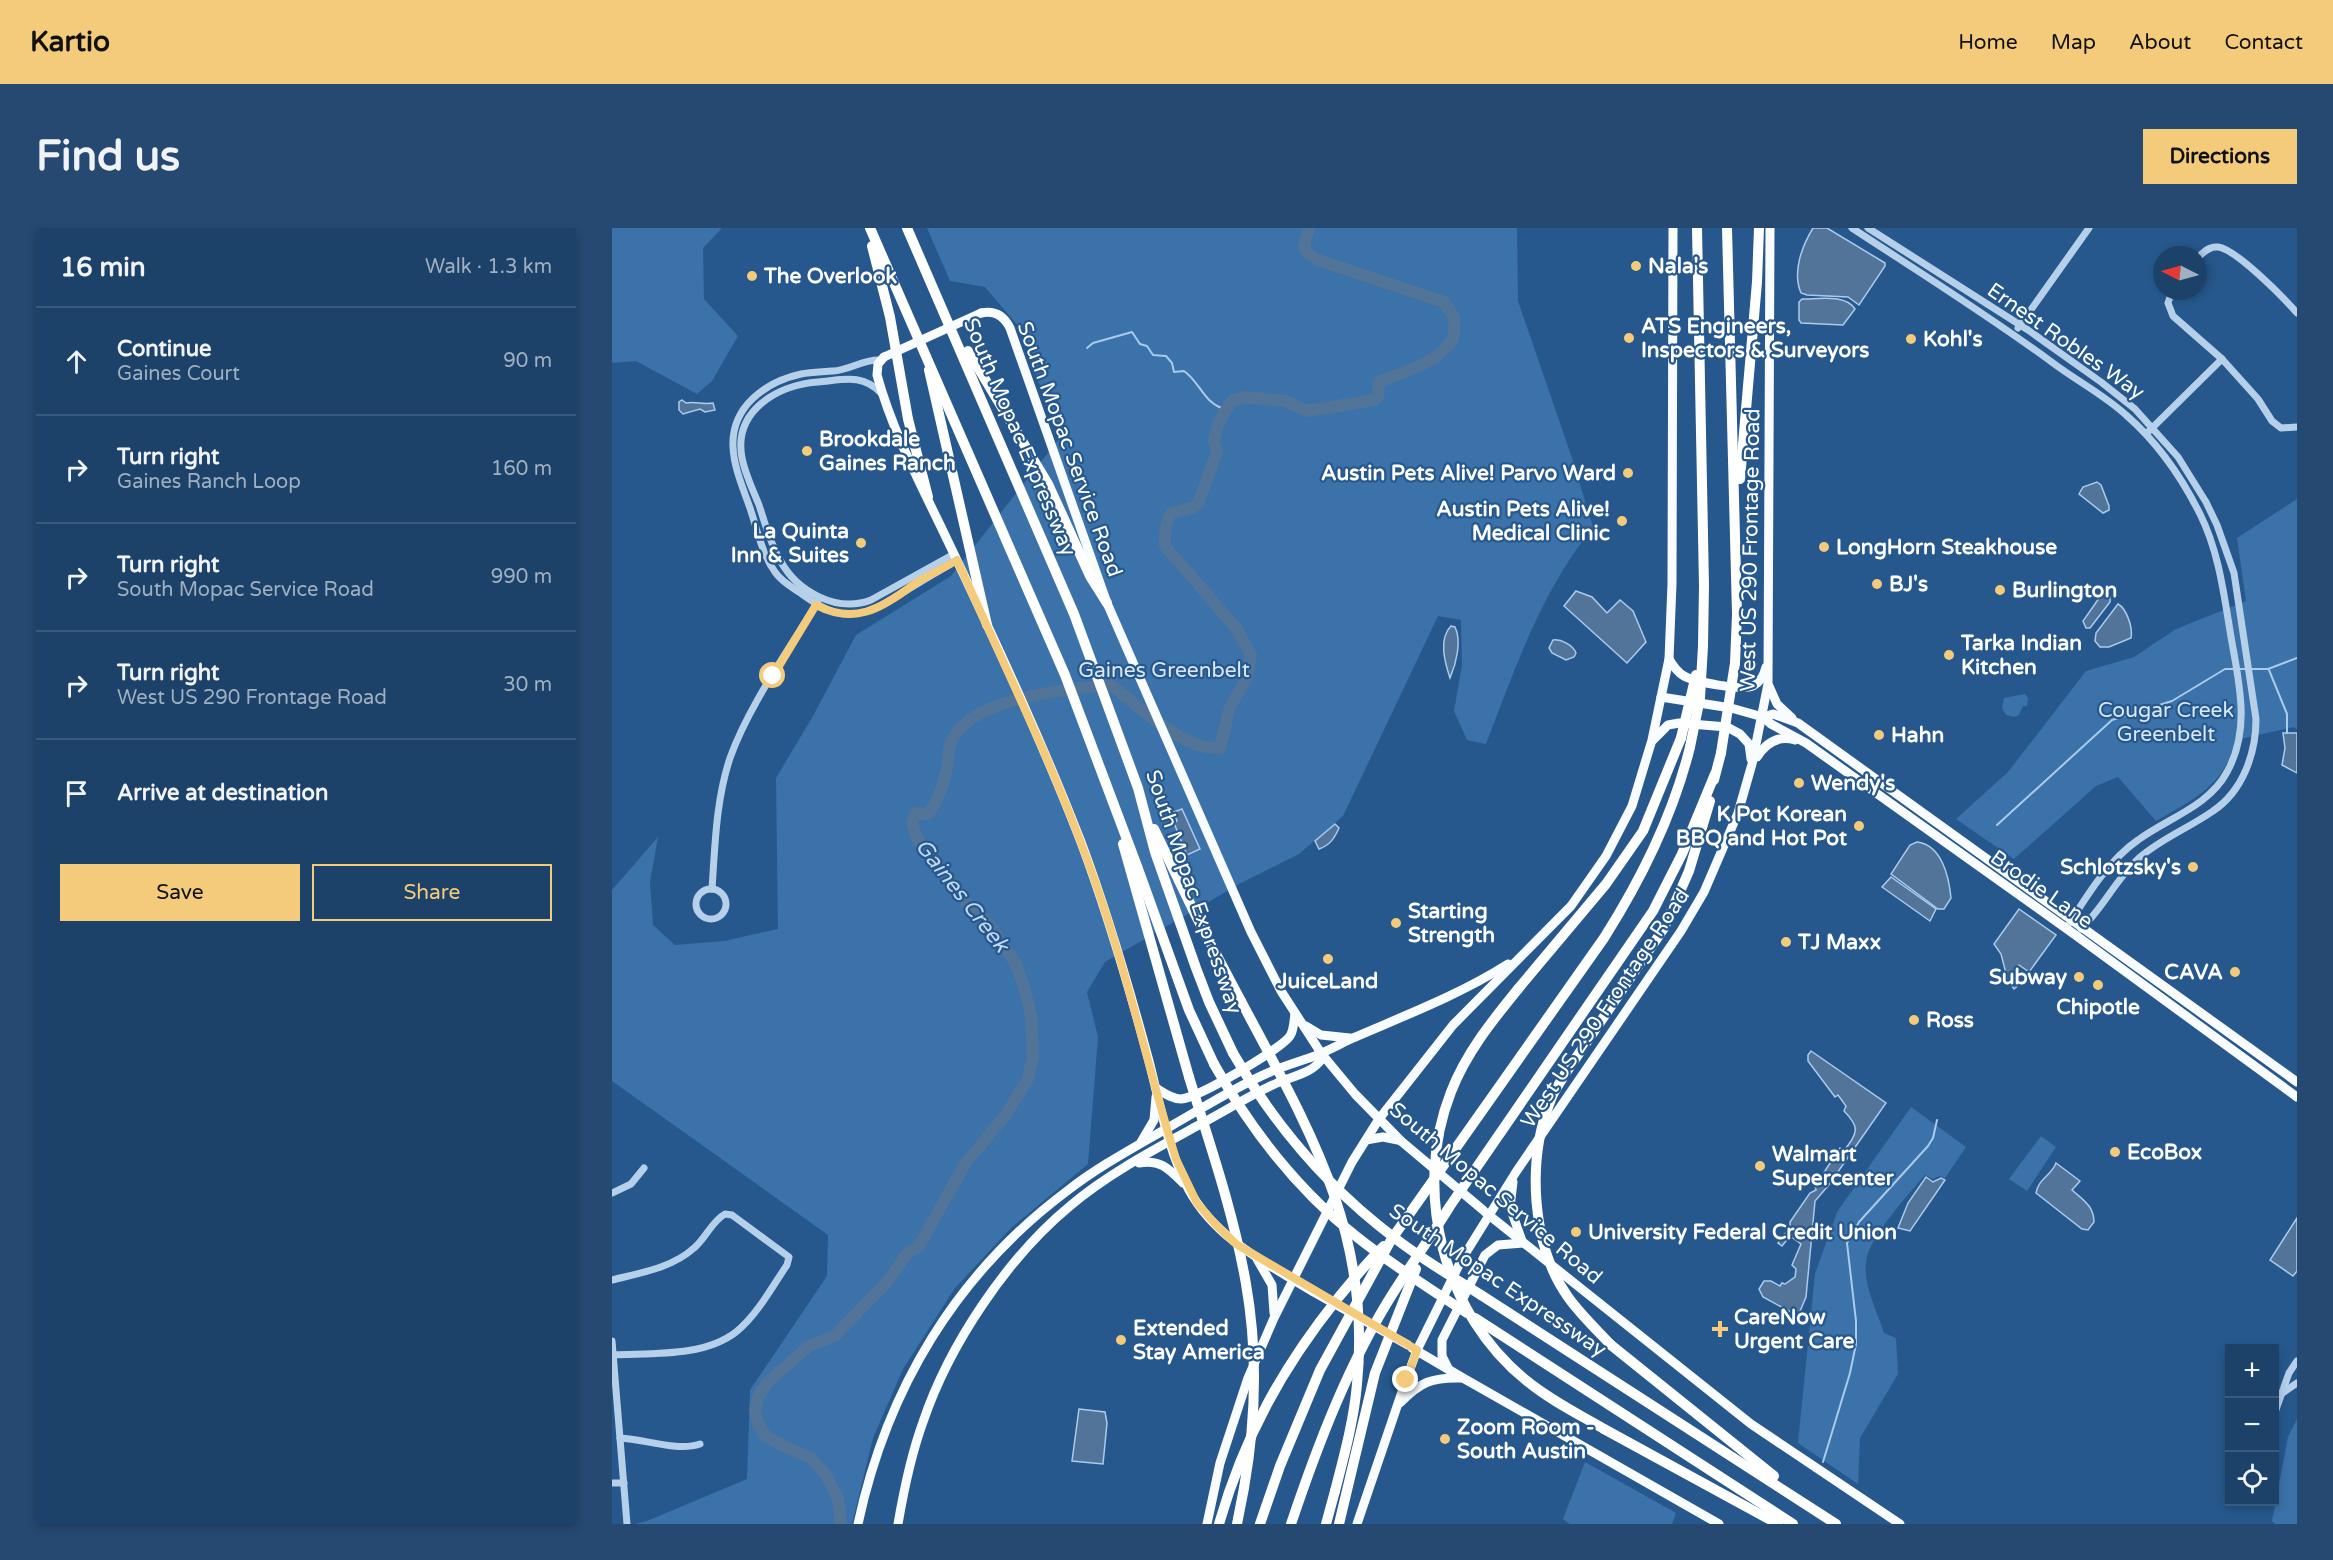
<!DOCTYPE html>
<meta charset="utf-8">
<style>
:root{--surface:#1c426a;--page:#254970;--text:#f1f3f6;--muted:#a0b0c1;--line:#3a5b7e;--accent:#f3cb7b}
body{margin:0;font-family:"Varela Round",sans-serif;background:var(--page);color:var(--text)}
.controls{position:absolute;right:18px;bottom:18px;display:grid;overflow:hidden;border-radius:0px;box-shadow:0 3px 9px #0003}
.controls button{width:54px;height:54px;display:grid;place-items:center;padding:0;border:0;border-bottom:2px solid var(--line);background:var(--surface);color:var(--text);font:30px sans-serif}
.compass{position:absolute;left:1541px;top:18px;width:54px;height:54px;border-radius:50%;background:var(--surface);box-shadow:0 3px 9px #0003;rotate:276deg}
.stop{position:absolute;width:18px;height:18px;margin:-14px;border:4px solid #f3cb7b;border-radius:50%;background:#fff}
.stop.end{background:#f3cb7b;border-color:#fff;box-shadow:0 2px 6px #0008}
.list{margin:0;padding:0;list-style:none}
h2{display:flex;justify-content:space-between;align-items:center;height:78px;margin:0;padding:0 24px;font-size:26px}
h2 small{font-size:20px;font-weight:400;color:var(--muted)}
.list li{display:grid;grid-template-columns:39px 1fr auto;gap:18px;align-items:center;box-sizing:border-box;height:108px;padding:0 24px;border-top:2px solid var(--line)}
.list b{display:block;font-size:22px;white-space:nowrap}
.list p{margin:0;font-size:20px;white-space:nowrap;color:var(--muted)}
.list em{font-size:20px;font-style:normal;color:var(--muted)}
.actions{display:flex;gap:12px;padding:18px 24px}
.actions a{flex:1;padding:14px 0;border:2px solid var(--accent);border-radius:0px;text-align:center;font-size:21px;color:var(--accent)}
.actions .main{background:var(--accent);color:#111}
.icon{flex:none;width:33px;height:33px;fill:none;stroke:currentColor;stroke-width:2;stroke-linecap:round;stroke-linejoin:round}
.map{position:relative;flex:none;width:1685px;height:1296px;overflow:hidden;border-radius:0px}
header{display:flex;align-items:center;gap:36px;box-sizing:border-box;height:84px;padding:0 30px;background:var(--accent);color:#111}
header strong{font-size:28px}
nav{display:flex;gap:33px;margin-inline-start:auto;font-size:21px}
.intro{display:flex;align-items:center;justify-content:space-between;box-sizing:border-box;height:144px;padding:0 36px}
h1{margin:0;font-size:42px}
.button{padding:15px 27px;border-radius:0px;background:var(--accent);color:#111;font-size:21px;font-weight:700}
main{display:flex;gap:36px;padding:0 36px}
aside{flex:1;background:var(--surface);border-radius:0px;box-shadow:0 3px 9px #0003}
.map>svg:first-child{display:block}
</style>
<header>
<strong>Kartio</strong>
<nav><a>Home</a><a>Map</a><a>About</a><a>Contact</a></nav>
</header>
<div class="intro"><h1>Find us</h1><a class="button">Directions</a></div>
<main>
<aside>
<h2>16 min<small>Walk · 1.3 km</small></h2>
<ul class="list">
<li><svg class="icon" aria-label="ahead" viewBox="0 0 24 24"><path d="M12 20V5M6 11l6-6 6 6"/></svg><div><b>Continue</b><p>Gaines Court</p></div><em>90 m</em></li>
<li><svg class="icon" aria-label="right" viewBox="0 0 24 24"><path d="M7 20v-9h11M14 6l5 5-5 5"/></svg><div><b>Turn right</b><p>Gaines Ranch Loop</p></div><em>160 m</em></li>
<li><svg class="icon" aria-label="right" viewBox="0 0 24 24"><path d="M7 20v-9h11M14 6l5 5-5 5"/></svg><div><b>Turn right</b><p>South Mopac Service Road</p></div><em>990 m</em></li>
<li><svg class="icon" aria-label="right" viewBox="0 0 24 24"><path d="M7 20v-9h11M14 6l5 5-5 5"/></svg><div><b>Turn right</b><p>West US 290 Frontage Road</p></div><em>30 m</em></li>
<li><svg class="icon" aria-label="arrive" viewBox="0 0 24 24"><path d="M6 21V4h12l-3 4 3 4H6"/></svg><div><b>Arrive at destination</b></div></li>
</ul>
<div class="actions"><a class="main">Save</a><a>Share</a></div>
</aside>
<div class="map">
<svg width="1685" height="1296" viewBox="0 0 1685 1296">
<rect width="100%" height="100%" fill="#26588d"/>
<!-- green -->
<g fill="#3b72a9">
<polygon points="0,0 110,0 91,20 92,71 126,108 100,153 85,166 24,133 0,135"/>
<path d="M315 0H905L906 73 960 230 981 299C929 364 904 438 874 516L855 512 842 483 850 437 849 392 826 388 731 588 687 626 629 655 493 734 475 764 486 809 476 936 399 1000 343 1060 291 1141 261 1210 240 1296H23L35 1293 135 1251 138 1162 215 1048 216 1007 0 853V662L46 609 38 654 41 697 63 717 112 713 166 701 164 550 201 488 244 407 339 348 447 211 407 99 373 59 338 53Z"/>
<path d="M1685 271V502L1682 499 1624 512C1612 558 1582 571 1544 593L1506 549 1484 558 1402 631 1344 591 1396 544 1474 443 1522 429 1564 401 1634 373 1625 310Z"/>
<polygon points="1413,466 1416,470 1415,478 1411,478 1407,487 1402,489 1394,487 1390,480 1392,470"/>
<path d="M1299 879 1354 919 1333 950 1328 948 1321 951 1313 947C1297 966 1256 1010 1254 1034 1251 1057 1265 1083 1272 1105L1284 1110 1286 1146 1248 1210 1246 1256 1186 1215 1203 1046 1225 984Z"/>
<polygon points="1429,908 1444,919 1415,963 1397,951"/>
<polygon points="1685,1191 1685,1296 1663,1296 1660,1293 1676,1209"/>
<polygon points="973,1234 1064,1285 1060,1296 958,1296 951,1291"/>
</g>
<!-- water -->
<g fill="#527499" stroke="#aacbeb" stroke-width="1.5">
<path d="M1201 0H1215L1273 35V38L1247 77 1236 69 1195 67 1189 65C1180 44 1190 18 1201 0Z"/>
<path d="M1190 71C1207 71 1234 66 1243 81L1231 97 1189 95 1187 92V74Z"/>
<path d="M70 172 74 175C84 173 91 177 101 175L103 182 93 184 88 181 71 186 67 182V174Z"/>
<polygon points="1485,254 1489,257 1497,278 1497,282 1491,285 1467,266 1471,259"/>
<polygon points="964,363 980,369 995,385 1008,372 1021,383 1034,414 1015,435 952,378"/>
<polygon points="1490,366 1498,369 1498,374 1478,400 1474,400 1471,393"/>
<path d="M1506 376C1515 381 1521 400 1519 410L1497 419H1488L1483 413 1484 405Z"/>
<path d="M839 398 843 399C850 413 844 436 838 450 833 435 826 411 839 398Z"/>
<path d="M941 412C949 411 961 417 964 425L962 429 954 432 940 425 937 420Z"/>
<polygon points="1671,505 1685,505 1685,545 1670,537 1673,520"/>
<polygon points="570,581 588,621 575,627 562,595 565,593 562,584"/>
<path d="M723 596 727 600C722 611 718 617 707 621L703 613Z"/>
<path d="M1305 614C1330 617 1337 649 1339 670L1332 681H1326L1279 646 1298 617Z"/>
<polygon points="1279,649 1324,681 1318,693 1270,659"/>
<polygon points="1407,681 1444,707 1417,744 1407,737 1404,742 1408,756 1402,761 1396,753 1389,726 1382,716"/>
<path d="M1199 823 1274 875 1216 958 1203 973 1194 1069 1186 1088 1151 1069 1147 1061 1152 1053H1159L1168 1058 1170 1055 1173 1056 1183 1049 1184 1041 1180 1037 1189 1016 1178 1008 1170 1018 1166 1015 1178 999V994L1198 965 1204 962 1203 958 1228 920 1232 923C1245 905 1249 900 1232 883L1234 878 1226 867 1223 869 1196 833V827Z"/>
<path d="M1444 935 1468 953 1460 962C1471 972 1482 978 1482 994L1476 1002 1470 1001 1424 965C1426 951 1440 947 1444 935Z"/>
<polygon points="1314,949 1321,954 1329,950 1333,952 1298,1003 1286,1000 1296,975"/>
<polygon points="1685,990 1685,1043 1681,1048 1658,1032"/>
<polygon points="467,1181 493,1184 495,1195 491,1236 460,1233"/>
</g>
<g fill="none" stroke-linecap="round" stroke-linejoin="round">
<!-- stream -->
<g stroke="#aacbeb" stroke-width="2">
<path d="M475 120 481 115 520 104 528 116 535 118 541 127 554 128 560 135 562 144 572 143C588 154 592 176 613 181"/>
<polyline points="1657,442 1675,486 1675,505"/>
<polyline points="1385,597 1500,492 1560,473 1613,441 1656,441 1685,430"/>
<polyline points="1211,1234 1238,1145 1244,1116 1244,1093 1235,1015 1247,994 1316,918 1321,910 1325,892"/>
</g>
<!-- river -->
<path stroke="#527499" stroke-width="12" d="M229 1296 226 1271 214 1247 198 1229 173 1219 153 1207 145 1193 143 1182 146 1169 155 1155 197 1118 223 1108 275 1054 295 1026 307 1018 353 936 392 889 415 853 421 829 419 788 413 762 404 736 376 695 358 679 305 611 300 594 304 585 316 586C326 575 332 554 335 540 337 532 336 524 338 517 354 469 456 461 499 457 527 478 571 523 608 520L618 479 635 450 639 427 624 400 553 318C553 306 553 295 559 285L580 280 586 276 605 224 602 213 607 193 620 173 632 169 673 173 695 183 762 172 766 169 767 154C791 144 825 136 840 112 844 105 842 96 842 89L832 74 706 32 697 26 692 19 697 0"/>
<!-- minor -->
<g stroke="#b6d0ea" stroke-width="7">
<path d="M1240 0C1307 44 1376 87 1441 135 1465 153 1492 167 1514 187 1544 213 1570 250 1588 286 1607 324 1612 367 1619 409 1627 455 1639 501 1615 544 1597 578 1556 590 1526 612 1497 632 1476 666 1457 696"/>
<path d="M1256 0 1416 102 1489 154 1523 181 1566 229 1594 274 1605 297 1622 345 1644 491C1644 525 1631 563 1601 583 1577 600 1550 610 1527 630 1504 651 1491 680 1469 701"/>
<path d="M1586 30C1591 24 1597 18 1606 19 1624 21 1672 70 1685 85"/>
<polyline points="1560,63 1556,75 1561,88 1610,131 1646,171 1660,193 1669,200 1685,199"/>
<polyline points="1406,100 1477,0"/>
<path d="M268 132C251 131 238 142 221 143 210 144 199 144 189 146 153 154 119 179 121 219 122 240 131 260 138 280 145 301 150 326 163 344 169 353 178 358 187 364 215 385 236 395 270 377L345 332"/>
<path d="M269 165C250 145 230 152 206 154 165 157 121 183 130 230 133 246 141 262 147 277 153 295 158 315 168 332 185 364 225 385 259 372L342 326"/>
<polyline points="1537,203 1610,131"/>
<circle cx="99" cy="676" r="15"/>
<path d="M100 661C103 617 104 572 118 530 137 477 177 422 206 373"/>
<polyline points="0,965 19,956 32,940"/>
<path d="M0 1052C28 1045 60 1040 82 1020 94 1010 100 993 113 986L120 987 177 1029 175 1037C160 1059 145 1087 124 1104 92 1129 40 1125 2 1127"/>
<polyline points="0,1113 15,1296"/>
<polyline points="1672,1164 1685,1155"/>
<polyline points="1662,1187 1677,1145 1685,1133"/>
<path d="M8 1210C33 1211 65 1224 88 1216"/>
<polyline points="0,1255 12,1255"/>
</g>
<!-- major -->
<g stroke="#f9fcff" stroke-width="9">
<path d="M369 85C383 82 392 88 398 100L495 375 639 704 669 763 709 825 743 866 789 913"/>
<path d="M272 129 266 136 265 147C282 209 314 266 341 324 386 419 431 516 469 614 496 686 517 759 537 833 548 876 556 923 577 962 604 1011 654 1035 700 1063"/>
<path d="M1057 431C1061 438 1065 444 1072 448 1083 454 1130 463 1141 458 1149 454 1152 447 1154 439"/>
<polyline points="1157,458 1165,476 1180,490"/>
<polyline points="1049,469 1119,480 1151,489 1161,486 1186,495 1685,854"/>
<polyline points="1151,489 1159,496 1194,515 1462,706 1685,869"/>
<polyline points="1041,512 1056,497 1067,495 1115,499 1128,506 1137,516 1139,531"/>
<path d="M1145 529C1154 515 1166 507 1183 512"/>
<polyline points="694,798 709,807 738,810"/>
<path d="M544 860C552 865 560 871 569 871 586 870 669 821 678 808 682 802 682 792 683 785"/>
<polyline points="754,912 771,909 786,912"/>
<polyline points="529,914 542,892 544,869"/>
<path d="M527 935C548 931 557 941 571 955"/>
<polyline points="901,954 898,979 910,1013"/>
<polyline points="873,984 1139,1196 1288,1296"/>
<polyline points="645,1031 660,1057 662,1085"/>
<polyline points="800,1120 851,1150 1107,1296"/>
<polyline points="837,1142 830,1128 830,1112 873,1027 886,1017 911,1015"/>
<path d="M788 1175C808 1154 820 1149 850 1150"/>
<path d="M246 1296C275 1161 344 1046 455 963 487 938 523 919 559 898 591 880 623 859 658 844 672 838 686 834 700 829 714 824 728 816 741 810 794 787 847 767 896 736"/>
<path d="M286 1296C292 1261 299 1227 311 1194 337 1117 395 1030 458 978 494 947 543 921 585 898 612 884 638 867 665 855 680 848 699 846 709 832V825"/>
<polyline points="595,1296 608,1235 636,1150 662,1090 740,934 767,891 841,797 959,678 994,628 1020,578 1040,512 1057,431 1060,356 1061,0"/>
<polyline points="745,1296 794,1152 805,1122 850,1031 904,944 1069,703 1092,664 1126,585 1140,536 1156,456 1158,0"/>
</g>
<!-- highway -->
<g stroke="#fff" stroke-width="10">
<polyline points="258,0 453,447 525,638 577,782 602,836"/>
<polyline points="295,0 462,386 526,560 543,624 584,740 597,774 621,825"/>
<polyline points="1085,0 1092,358 1091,418"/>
<polyline points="1115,0 1125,386 1123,435"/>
<polyline points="260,18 278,89 296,191 316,269"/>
<polyline points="356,123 436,256 478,348 495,375"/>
<polyline points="317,142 375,397"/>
<polyline points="1128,251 1145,54 1147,0"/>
<polyline points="1102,552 1109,525"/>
<polyline points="542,601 585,690 629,773"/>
<polyline points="511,616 577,849"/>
<polyline points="906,761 994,656 1031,603 1069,510"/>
<polyline points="953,846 1052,700 1077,643 1098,573"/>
<polyline points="869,1067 1224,1296"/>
<polyline points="863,1090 1181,1296"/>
<polyline points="999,1117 1162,1248"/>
<polyline points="992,1201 1166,1296"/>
<path d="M607 1296C632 1209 670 1140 726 1070 741 1052 755 1034 772 1018"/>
<polyline points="625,1296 632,1260"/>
<path d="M648 1296 668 1238 708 1142 779 1012 992 710C1030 650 1061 588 1078 519"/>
<path d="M679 1296C706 1216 737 1134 783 1062 801 1034 820 1007 838 978L1041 683 1070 626 1103 546"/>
<polyline points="714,1296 723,1263"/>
<polyline points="727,1296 763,1145 804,1041"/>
</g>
<!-- major-bridge -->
<g stroke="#f9fcff" stroke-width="9">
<polyline points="272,129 369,85"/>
<polyline points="789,913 871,982"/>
<polyline points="700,1063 796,1117"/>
</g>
<!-- highway-bridge -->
<g stroke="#fff" stroke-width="10">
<polyline points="1069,510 1084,447"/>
<polyline points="1078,519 1088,470 1091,418"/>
<polyline points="1109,525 1123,435"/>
<path d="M906 761C880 793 854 825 839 864 800 963 831 1086 915 1153 938 1172 966 1186 992 1201"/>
<path d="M629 773C697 901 760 1005 745 1156 742 1192 732 1228 723 1263"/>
<path d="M621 825C663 898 717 961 784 1011 811 1032 841 1049 869 1067"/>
<path d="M602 836C639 902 686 962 745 1009 780 1037 818 1061 855 1085"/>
<path d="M953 846C948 855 941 864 938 874 915 932 919 1017 956 1069 968 1086 984 1101 999 1117"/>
<path d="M577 849C598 917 622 986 634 1056 646 1124 644 1192 632 1260"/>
</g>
</g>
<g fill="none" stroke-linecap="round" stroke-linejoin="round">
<!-- route -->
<path stroke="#f3cb7b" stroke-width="8" d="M161 448 204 377C242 397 269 381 301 357 314 348 331 341 345 332 396 446 452 558 491 677 519 760 538 847 564 931L585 975 603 996 624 1016 805 1122 794 1152"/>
</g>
<!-- markers -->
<g fill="#f3cb7b" stroke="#26588d" stroke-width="2">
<circle cx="1024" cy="38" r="6"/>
<circle cx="140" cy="48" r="6"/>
<circle cx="1017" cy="110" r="6"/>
<circle cx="1299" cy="111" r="6"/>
<circle cx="195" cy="223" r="6"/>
<circle cx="1016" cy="245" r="6"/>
<circle cx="1010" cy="293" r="6"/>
<circle cx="249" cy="315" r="6"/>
<circle cx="1212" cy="319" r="6"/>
<circle cx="1265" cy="356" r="6"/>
<circle cx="1388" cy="362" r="6"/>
<circle cx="1337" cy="427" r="6"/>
<circle cx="1267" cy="507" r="6"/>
<circle cx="1187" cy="555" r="6"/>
<circle cx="1247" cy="598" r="6"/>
<circle cx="1581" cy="639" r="6"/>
<circle cx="784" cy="695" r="6"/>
<circle cx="1174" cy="714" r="6"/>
<circle cx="716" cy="731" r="6"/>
<circle cx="1623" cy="744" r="6"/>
<circle cx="1467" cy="749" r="6"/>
<circle cx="1486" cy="757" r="6"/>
<circle cx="1302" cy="792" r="6"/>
<circle cx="1503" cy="924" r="6"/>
<circle cx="1148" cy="938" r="6"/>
<circle cx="964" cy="1004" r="6"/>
<path d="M1105 1092h6v6h6v6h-6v6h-6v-6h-6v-6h6z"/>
<circle cx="509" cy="1112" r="6"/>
<circle cx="833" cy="1211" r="6"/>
</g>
<g text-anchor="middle" stroke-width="4.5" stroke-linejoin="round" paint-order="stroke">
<!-- poi labels -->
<g font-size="21" font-weight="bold" fill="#fff" stroke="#26588d" text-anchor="start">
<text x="1036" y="45">Nala's</text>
<text x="152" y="55">The Overlook</text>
<text x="1029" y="105">ATS Engineers,<tspan x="1029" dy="24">Inspectors &amp; Surveyors</tspan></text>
<text x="1311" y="118">Kohl's</text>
<text x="207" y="218">Brookdale<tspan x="207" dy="24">Gaines Ranch</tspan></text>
<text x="1004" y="252" text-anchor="end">Austin Pets Alive! Parvo Ward</text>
<text x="998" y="288" text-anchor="end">Austin Pets Alive!<tspan x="998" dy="24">Medical Clinic</tspan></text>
<text x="237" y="310" text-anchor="end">La Quinta<tspan x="237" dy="24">Inn &amp; Suites</tspan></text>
<text x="1224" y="326">LongHorn Steakhouse</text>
<text x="1277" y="363">BJ's</text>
<text x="1400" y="369">Burlington</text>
<text x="1349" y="422">Tarka Indian<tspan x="1349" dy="24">Kitchen</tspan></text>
<text x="1279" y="514">Hahn</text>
<text x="1199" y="562">Wendy's</text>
<text x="1235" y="593" text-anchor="end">K Pot Korean<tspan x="1235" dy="24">BBQ and Hot Pot</tspan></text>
<text x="1569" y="646" text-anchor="end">Schlotzsky's</text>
<text x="796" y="690">Starting<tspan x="796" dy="24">Strength</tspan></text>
<text x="1186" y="721">TJ Maxx</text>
<text x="1611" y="751" text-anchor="end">CAVA</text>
<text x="1455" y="756" text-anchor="end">Subway</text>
<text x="716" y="760" text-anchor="middle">JuiceLand</text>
<text x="1486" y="786" text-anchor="middle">Chipotle</text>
<text x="1314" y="799">Ross</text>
<text x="1515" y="931">EcoBox</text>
<text x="1160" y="933">Walmart<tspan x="1160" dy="24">Supercenter</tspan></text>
<text x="976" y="1011">University Federal Credit Union</text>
<text x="1122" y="1096">CareNow<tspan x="1122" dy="24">Urgent Care</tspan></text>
<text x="521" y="1107">Extended<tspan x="521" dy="24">Stay America</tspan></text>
<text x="845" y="1206">Zoom Room -<tspan x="845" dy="24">South Austin</tspan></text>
</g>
<!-- street labels -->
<g font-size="21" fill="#fff" stroke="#26588d">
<text transform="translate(1454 113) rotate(35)" y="7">Ernest Robles Way</text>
<text transform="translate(408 209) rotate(67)" y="7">South Mopac Expressway</text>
<text transform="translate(458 221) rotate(70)" y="7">South Mopac Service Road</text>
<text transform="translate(1138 322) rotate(-89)" y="7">West US 290 Frontage Road</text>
<text transform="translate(1430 661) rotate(35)" y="7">Brodie Lane</text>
<text transform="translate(582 664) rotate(71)" y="7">South Mopac Expressway</text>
<text transform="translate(993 780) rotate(-56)" y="7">West US 290 Frontage Road</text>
<text transform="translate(884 965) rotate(40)" y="7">South Mopac Service Road</text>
<text transform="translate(886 1052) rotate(34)" y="7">South Mopac Expressway</text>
</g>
<!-- park labels -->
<g font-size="21" fill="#dae9f8" stroke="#26588d">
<text x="552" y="449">Gaines Greenbelt</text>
<text x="1554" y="489">Cougar Creek<tspan x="1554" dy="24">Greenbelt</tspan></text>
</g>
<!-- water labels -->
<g font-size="22" font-style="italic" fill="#c2daf1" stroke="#26588d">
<text transform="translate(351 667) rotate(52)" y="8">Gaines Creek</text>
</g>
</g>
</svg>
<div class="controls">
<button>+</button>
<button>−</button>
<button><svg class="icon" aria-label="locate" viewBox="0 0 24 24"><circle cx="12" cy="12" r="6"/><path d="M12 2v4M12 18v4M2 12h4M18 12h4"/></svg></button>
</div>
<svg class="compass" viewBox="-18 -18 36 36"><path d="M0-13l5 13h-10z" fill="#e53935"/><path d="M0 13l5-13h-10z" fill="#a0b0c1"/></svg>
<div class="stop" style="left:161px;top:448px"></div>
<div class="stop end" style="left:794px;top:1152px"></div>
</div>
</main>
